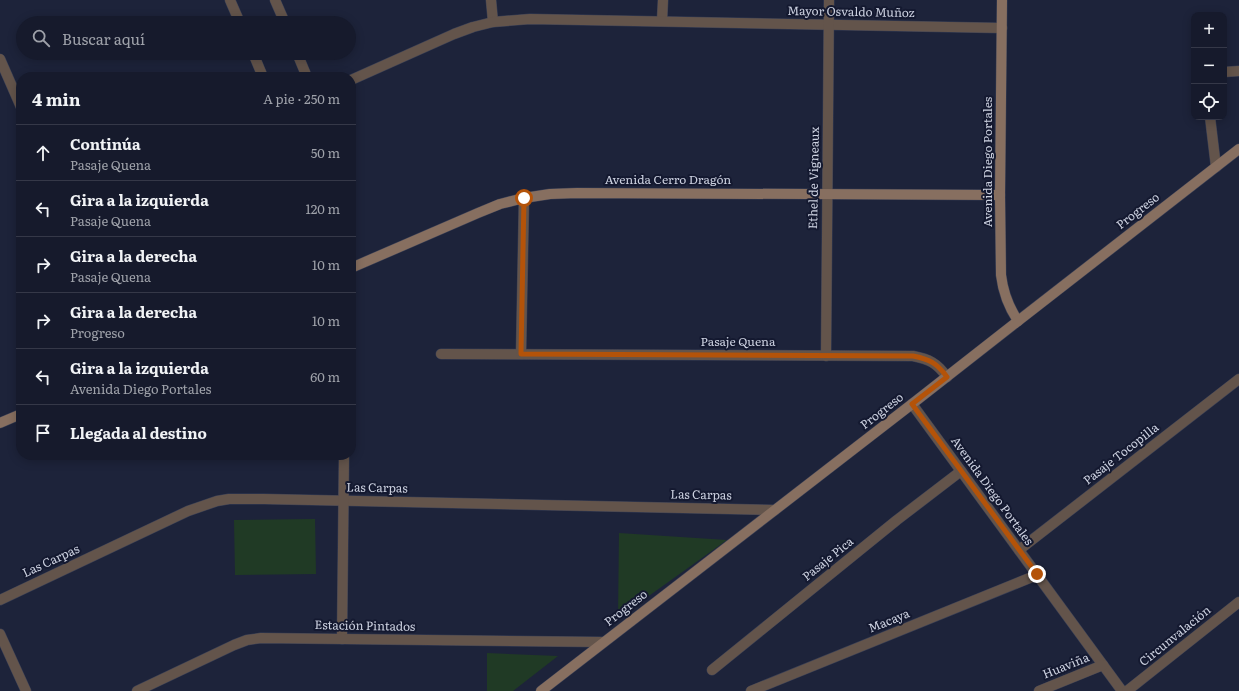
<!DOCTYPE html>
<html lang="es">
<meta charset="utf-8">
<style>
:root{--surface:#161a2c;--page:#1f2334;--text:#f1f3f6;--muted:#9ea1a9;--line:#353848}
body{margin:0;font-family:Literata,serif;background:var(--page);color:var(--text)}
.controls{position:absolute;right:12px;top:12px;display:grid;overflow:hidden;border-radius:8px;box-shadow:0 2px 10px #0003}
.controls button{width:36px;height:36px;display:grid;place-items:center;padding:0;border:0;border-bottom:1px solid var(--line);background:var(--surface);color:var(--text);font:20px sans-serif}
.stop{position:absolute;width:12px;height:12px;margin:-9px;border:3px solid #b45309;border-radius:50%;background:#fff}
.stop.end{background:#b45309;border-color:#fff;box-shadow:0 1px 4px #0008}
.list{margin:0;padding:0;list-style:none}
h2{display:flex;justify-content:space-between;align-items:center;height:52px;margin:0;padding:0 16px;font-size:17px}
h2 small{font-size:13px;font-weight:400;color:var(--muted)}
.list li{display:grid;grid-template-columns:26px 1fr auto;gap:12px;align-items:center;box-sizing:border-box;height:56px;padding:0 16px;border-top:1px solid var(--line)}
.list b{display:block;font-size:15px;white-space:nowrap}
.list p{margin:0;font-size:13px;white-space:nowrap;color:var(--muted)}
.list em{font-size:13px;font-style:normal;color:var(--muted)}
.icon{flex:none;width:22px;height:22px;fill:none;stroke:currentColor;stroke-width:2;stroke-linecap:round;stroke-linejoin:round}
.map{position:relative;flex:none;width:1239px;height:691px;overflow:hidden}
.search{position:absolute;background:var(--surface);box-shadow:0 2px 10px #0003;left:16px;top:16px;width:340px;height:44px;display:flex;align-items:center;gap:10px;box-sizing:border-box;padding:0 14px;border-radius:22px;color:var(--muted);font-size:15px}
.panel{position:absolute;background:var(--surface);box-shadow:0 2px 10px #0003;left:16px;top:72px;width:340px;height:388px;border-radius:16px}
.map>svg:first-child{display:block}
</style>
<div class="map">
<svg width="1239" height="691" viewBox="0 0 1239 691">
<rect width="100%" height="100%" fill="#1d233a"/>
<!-- green -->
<g fill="#203a25">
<polygon points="315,519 316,574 235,575 234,520"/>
<polygon points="619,533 727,540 618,618"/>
<polygon points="487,653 558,656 513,691 487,691"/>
</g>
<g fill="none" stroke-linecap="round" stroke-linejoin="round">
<!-- lane casing -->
<g stroke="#393f55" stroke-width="11">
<g id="lane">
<polyline points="275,0 285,23"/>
<polyline points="297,53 307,77"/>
<polyline points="712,670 897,520 961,471"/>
</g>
</g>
<!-- street casing -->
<g stroke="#393f55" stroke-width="11">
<g id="street">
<polyline points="230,0 240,23"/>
<polyline points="491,0 493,22"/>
<polyline points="662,21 663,0"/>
<polyline points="253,53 263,77"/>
<polyline points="0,59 21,107"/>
<polyline points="1224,72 1239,71"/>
<polyline points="351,80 454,34 473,27 493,22 530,19 1002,28"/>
<polyline points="1210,117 1216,167"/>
<path d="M441 354 913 356C929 359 937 363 947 377"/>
<polyline points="521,354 524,198"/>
<polyline points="826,356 829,0"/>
<polyline points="912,404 1122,691"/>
<polyline points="1019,550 1239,379"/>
<polyline points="0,600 188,511 217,501 229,499 264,499 775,510"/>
<polyline points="0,634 26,691"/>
<polyline points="342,639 344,455"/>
<polyline points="137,691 234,645 247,640 261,638 603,642"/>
<polyline points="751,691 1037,575"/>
<polyline points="1039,691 1103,665"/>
<polyline points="1127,691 1239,602"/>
</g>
</g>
<!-- secondary casing -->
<g stroke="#393f55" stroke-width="11">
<g id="secondary">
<path d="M1002 0 1000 195 1001 275C1003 292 1008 306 1018 321"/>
<polyline points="351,268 478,213 500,204 524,198 550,194 577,193 1000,195"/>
<polyline points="0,423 21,414"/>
<polyline points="541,691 912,404 1018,321 1239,149"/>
</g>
</g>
<!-- lane -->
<use href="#lane" stroke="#63544b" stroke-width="10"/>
<!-- street -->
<use href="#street" stroke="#63544b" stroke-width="10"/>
<!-- secondary -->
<use href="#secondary" stroke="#876f60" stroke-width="10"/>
</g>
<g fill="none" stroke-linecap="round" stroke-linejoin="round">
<!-- route -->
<path stroke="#b45309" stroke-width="5" d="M524 198 521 354 913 356C929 359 937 363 947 377L912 404 1037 574"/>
</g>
<g text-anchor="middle" stroke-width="4" stroke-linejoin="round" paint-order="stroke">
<!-- street labels -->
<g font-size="12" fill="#ccd1e0" stroke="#141930">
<text transform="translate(851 12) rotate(1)" y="4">Mayor Osvaldo Muñoz</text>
<text transform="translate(988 162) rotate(-90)" y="4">Avenida Diego Portales</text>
<text transform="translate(814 178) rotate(-89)" y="4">Ethel de Vigneaux</text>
<text x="668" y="184">Avenida Cerro Dragón</text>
<text transform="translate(1138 211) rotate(-38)" y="4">Progreso</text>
<text x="738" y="346">Pasaje Quena</text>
<text transform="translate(882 411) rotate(-38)" y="4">Progreso</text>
<text transform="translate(1121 454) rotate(-38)" y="4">Pasaje Tocopilla</text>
<text transform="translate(377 488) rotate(1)" y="4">Las Carpas</text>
<text transform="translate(992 491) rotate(54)" y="4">Avenida Diego Portales</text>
<text transform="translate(701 495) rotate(1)" y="4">Las Carpas</text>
<text transform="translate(828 559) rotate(-39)" y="4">Pasaje Pica</text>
<text transform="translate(51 561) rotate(-25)" y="4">Las Carpas</text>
<text transform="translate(626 608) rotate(-38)" y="4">Progreso</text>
<text transform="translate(889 621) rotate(-22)" y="4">Macaya</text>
<text transform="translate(365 626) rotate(1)" y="4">Estación Pintados</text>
<text transform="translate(1175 636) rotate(-39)" y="4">Circunvalación</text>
<text transform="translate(1066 666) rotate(-22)" y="4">Huaviña</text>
</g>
</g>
</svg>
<div class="controls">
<button>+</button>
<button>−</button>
<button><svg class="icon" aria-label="locate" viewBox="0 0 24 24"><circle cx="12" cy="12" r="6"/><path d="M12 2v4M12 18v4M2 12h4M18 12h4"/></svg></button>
</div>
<div class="stop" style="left:524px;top:198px"></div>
<div class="stop end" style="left:1037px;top:574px"></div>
<div class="search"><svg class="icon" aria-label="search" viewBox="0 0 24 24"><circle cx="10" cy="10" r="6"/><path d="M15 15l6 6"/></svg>Buscar aquí</div>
<section class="panel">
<h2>4 min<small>A pie · 250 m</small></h2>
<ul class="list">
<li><svg class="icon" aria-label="ahead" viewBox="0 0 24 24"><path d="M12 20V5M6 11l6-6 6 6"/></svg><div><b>Continúa</b><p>Pasaje Quena</p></div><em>50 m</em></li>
<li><svg class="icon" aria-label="left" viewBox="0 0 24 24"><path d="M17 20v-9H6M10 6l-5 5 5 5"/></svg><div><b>Gira a la izquierda</b><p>Pasaje Quena</p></div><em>120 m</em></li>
<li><svg class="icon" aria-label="right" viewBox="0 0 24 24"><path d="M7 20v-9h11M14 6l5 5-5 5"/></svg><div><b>Gira a la derecha</b><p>Pasaje Quena</p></div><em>10 m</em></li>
<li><svg class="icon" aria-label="right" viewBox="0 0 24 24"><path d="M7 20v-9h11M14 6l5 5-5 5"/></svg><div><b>Gira a la derecha</b><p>Progreso</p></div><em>10 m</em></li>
<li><svg class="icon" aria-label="left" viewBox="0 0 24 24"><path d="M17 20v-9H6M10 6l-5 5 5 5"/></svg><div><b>Gira a la izquierda</b><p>Avenida Diego Portales</p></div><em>60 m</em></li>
<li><svg class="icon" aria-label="arrive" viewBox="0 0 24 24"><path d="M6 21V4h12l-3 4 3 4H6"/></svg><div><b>Llegada al destino</b></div></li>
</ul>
</section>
</div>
